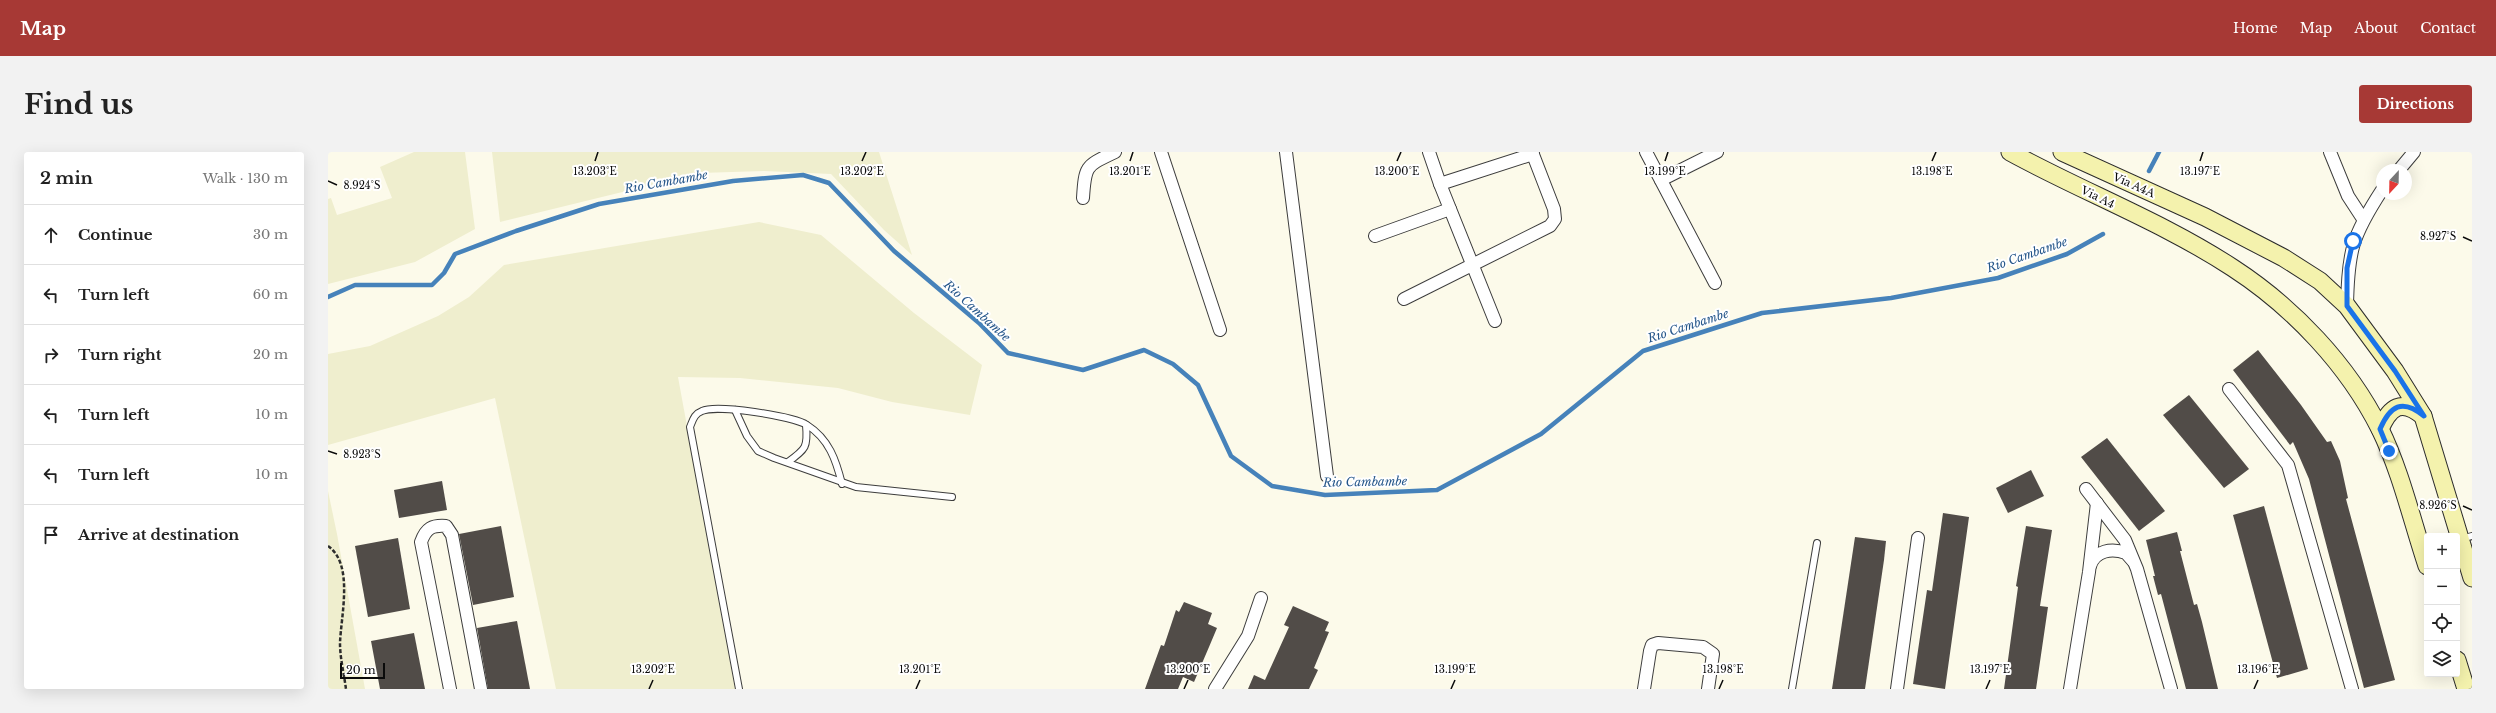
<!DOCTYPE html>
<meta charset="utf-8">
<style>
:root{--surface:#fff;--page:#f2f2f2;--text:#222;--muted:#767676;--line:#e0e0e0;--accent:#a73935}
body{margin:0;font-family:"Libre Baskerville",serif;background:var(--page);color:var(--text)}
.controls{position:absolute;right:12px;bottom:12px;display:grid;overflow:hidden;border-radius:4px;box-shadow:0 4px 16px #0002}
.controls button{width:36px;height:36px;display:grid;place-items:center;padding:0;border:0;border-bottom:1px solid var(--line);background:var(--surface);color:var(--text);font:20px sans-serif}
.compass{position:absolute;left:2048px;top:12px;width:36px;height:36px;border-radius:50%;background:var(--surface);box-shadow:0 4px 16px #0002;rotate:202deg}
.scale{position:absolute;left:12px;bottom:10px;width:45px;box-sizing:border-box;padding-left:4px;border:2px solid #0a0a0a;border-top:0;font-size:11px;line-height:14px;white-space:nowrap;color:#0a0a0a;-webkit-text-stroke:3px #fff;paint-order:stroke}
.stop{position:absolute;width:12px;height:12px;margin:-9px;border:3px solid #1a73e8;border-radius:50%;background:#fff}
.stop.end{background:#1a73e8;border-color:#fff;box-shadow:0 1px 4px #0008}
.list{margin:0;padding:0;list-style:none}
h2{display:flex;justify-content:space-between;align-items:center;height:52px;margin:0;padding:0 16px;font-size:17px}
h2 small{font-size:13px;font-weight:400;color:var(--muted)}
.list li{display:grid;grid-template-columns:26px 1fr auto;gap:12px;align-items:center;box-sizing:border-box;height:60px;padding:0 16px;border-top:1px solid var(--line)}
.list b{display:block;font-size:15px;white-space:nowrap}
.list em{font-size:13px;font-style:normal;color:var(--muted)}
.icon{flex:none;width:22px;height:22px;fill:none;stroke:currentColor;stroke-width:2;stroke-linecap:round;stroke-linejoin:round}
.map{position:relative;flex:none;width:2144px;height:537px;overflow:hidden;border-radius:4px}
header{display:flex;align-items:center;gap:24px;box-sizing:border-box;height:56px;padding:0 20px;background:var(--accent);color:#fff}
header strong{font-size:19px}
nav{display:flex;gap:22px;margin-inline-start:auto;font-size:14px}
.intro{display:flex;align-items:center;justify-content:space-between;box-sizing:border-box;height:96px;padding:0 24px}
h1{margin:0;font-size:28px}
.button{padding:10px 18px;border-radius:4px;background:var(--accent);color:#fff;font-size:14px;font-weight:700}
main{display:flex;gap:24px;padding:0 24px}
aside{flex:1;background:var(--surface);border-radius:4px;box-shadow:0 4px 16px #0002}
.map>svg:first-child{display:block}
</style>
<header>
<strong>Map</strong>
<nav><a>Home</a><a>Map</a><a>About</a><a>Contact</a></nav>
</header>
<div class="intro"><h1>Find us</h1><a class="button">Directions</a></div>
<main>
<aside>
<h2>2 min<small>Walk · 130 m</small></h2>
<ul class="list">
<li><svg class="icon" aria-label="ahead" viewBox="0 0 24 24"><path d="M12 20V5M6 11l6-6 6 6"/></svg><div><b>Continue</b></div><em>30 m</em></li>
<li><svg class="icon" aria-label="left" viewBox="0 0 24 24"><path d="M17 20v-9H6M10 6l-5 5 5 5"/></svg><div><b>Turn left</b></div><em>60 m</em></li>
<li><svg class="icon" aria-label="right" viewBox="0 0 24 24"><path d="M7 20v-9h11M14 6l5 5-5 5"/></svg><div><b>Turn right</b></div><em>20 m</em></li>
<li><svg class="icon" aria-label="left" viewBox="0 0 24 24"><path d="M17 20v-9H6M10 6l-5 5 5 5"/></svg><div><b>Turn left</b></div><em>10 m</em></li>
<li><svg class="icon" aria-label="left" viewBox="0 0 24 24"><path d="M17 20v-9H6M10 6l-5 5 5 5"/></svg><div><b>Turn left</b></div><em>10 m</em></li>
<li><svg class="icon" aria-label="arrive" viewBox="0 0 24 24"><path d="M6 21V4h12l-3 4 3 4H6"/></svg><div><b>Arrive at destination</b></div></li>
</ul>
</aside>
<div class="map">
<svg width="2144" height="537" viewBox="0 0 2144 537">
<rect width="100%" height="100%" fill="#fcfaea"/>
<!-- farmland -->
<g fill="#efeece">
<polygon points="86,0 137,0 147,77 87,110 0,132 0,47 3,46 9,63 64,46 52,15"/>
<polygon points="164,0 551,0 584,103 556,78 503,22 436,19 372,21 172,70"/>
<polygon points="431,70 493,83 586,161 654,213 642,263 564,250 510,236 412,226 350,225 407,537 228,537 167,246 0,293 0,202 42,194 110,164 141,145 176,113"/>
<polygon points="0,339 9,382 37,537 0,537"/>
</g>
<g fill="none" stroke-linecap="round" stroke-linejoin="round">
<!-- stream -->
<g stroke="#4682ba" stroke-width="4.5">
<polyline points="1821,19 1831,0"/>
<polyline points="0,145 27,133 104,133 116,121 127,102 188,79 271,52 405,29 475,23 501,31 566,99 651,171 680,201 755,218 816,198 845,212 870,233 903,304 944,334 997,343 1109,338 1213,282 1315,199 1434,161 1563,146 1670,126 1739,102 1775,82"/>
</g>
</g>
<!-- building -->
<g fill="#514c48">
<polygon points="1930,198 1973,253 1999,290 2003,289 2012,309 2020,346 2018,347 2067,528 2036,536 1981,327 1965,290 1962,293 1905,218"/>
<polygon points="1861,243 1921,317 1896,336 1835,263"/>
<polygon points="1779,286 1837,359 1811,379 1753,305"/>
<polygon points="1703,318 1716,344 1680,361 1668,336"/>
<polygon points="114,329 119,358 71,366 66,338"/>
<polygon points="1936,354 1980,517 1949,526 1905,363"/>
<polygon points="1615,361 1641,365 1617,537 1585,532 1599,438 1604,439"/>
<polygon points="173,374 186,445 145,453 131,382"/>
<polygon points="1698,374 1724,378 1712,454 1720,455 1708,537 1676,537 1690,435 1688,434"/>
<polygon points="1849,380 1854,399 1852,399 1866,453 1869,452 1874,470 1890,537 1858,537 1833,442 1830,443 1825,424 1827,424 1818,388"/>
<polygon points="1527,385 1558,389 1556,408 1537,537 1504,537"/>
<polygon points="70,386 82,457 40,465 27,394"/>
<polygon points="856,450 884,461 880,472 889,476 881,495 866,530 855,525 850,537 817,537 833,493 836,494 848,458 851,460"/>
<polygon points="965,454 1001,470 997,479 1001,480 986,516 990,518 981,537 920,537 926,523 937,528 961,475 956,473"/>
<polygon points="189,469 202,537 160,537 149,476"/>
<polygon points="86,481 97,537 52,537 43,489"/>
</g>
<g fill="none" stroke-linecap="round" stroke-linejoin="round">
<!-- service casing -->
<g stroke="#3d3d3d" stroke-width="8">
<g id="service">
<polyline points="407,258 419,284 430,299 446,306 528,335 624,345"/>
<path d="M460 310C478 297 480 295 478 273"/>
<polyline points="2133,387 2144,384"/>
<path d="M411 537 362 275C365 268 366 262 374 259 388 252 465 264 479 273 501 287 508 308 514 332"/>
<polyline points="1464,537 1489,391"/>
</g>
</g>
<!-- minor casing -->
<g stroke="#3d3d3d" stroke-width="14">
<g id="minor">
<polyline points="833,0 892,178"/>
<polyline points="958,0 999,324"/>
<polyline points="1101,0 1112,32 1167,169"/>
<polyline points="1318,0 1387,131"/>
<polyline points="2002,0 2020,44 2035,67"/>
<polyline points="2071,18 2086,0"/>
<polyline points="1333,28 1389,0"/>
<polyline points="1112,32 1205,2"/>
<path d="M755 46C757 13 758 14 787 0"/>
<polyline points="1047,84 1122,57"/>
<polyline points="1076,147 1222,74 1227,67 1226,57 1204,0"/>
<path d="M2019 154C2020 99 2024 84 2054 38"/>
<polyline points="1901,237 1960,313 2024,537"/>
<polyline points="1758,337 1797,388 1809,417 1843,537"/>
<path d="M1762 414C1767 398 1784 396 1798 401L1805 409"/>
<path d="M122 537 93 390C98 376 104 373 118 374L124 383 153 537"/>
<polyline points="887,537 920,484 933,446"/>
<polyline points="1316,537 1322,499 1324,493 1330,491 1375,495 1385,502 1380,537"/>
<polyline points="1569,537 1590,386"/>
<polyline points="1742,537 1761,420 1769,351"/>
</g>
</g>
<!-- secondary casing -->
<g stroke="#2c2c2c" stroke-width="19">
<g id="secondary">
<path d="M1682 0C1755 40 1835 70 1905 116 1965 155 2020 213 2052 277 2073 320 2084 369 2099 414"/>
<polyline points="1734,0 1877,65 1956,106 1992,129 2019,154 2067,219 2095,264 2144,426"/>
<path d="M2052 277C2062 255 2073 246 2095 264"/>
<polyline points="2129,508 2138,537"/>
</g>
</g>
<!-- path -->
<path stroke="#2c2c2c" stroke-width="2.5" stroke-dasharray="4 2" stroke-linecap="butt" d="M0 394C26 412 13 463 12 491 12 506 16 522 18 537"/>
<!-- service -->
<use href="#service" stroke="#fff" stroke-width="6"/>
<!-- minor -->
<use href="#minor" stroke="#fff" stroke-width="12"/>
<!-- secondary -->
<use href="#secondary" stroke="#f4f2ad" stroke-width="17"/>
</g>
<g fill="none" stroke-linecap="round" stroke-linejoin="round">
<!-- route -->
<path stroke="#1a73e8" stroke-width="5" d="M2025 89 2019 116V154L2067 219 2096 264C2074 246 2062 254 2052 277L2061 299"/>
</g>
<!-- ticks -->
<path fill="none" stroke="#0a0a0a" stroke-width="1.5" d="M267 9 270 0M534 9 538 0M802 9 805 0M1069 9 1073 0M1337 9 1340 0M1604 9 1608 0M1872 9 1875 0M0 29 9 33M2135 85 2144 89M0 299 9 302M2135 354 2144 358M321 537 325 528M588 537 592 528M856 537 860 528M1123 537 1127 528M1391 537 1395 528M1658 537 1662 528M1926 537 1930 528"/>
<g text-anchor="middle" stroke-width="4" stroke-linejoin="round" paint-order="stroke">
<!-- street labels -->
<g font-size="11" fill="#0a0a0a" stroke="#fff">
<text transform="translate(1806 33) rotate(24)" y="4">Via A4A</text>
<text transform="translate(1770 45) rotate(26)" y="4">Via A4</text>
</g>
<!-- water labels -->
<g font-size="12" font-style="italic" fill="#25568a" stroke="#fff">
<text transform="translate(338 30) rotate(-10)" y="4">Rio Cambambe</text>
<text transform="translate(1699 103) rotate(-19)" y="4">Rio Cambambe</text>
<text transform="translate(649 159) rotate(42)" y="4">Rio Cambambe</text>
<text transform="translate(1360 174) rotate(-18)" y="4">Rio Cambambe</text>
<text transform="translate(1037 330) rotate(-1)" y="4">Rio Cambambe</text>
</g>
</g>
<g font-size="10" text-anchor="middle" fill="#0a0a0a" stroke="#fff" stroke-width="4" stroke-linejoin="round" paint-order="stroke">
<text x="267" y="23">13.203°E</text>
<text x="534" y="23">13.202°E</text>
<text x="802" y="23">13.201°E</text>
<text x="1069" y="23">13.200°E</text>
<text x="1337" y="23">13.199°E</text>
<text x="1604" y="23">13.198°E</text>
<text x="1872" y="23">13.197°E</text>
<text x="34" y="37">8.924°S</text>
<text x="2110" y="88">8.927°S</text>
<text x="34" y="306">8.923°S</text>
<text x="2110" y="357">8.926°S</text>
<text x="325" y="521">13.202°E</text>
<text x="592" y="521">13.201°E</text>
<text x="860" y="521">13.200°E</text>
<text x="1127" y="521">13.199°E</text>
<text x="1395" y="521">13.198°E</text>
<text x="1662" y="521">13.197°E</text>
<text x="1930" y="521">13.196°E</text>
</g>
</svg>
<div class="controls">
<button>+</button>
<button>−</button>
<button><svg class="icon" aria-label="locate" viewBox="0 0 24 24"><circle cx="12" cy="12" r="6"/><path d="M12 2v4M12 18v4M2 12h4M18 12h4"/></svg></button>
<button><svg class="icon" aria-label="layers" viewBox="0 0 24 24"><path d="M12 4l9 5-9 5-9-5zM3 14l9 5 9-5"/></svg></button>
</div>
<svg class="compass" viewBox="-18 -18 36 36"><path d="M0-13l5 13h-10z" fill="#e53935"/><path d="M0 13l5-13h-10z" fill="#767676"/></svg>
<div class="scale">20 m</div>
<div class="stop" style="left:2025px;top:89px"></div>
<div class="stop end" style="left:2061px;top:299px"></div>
</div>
</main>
